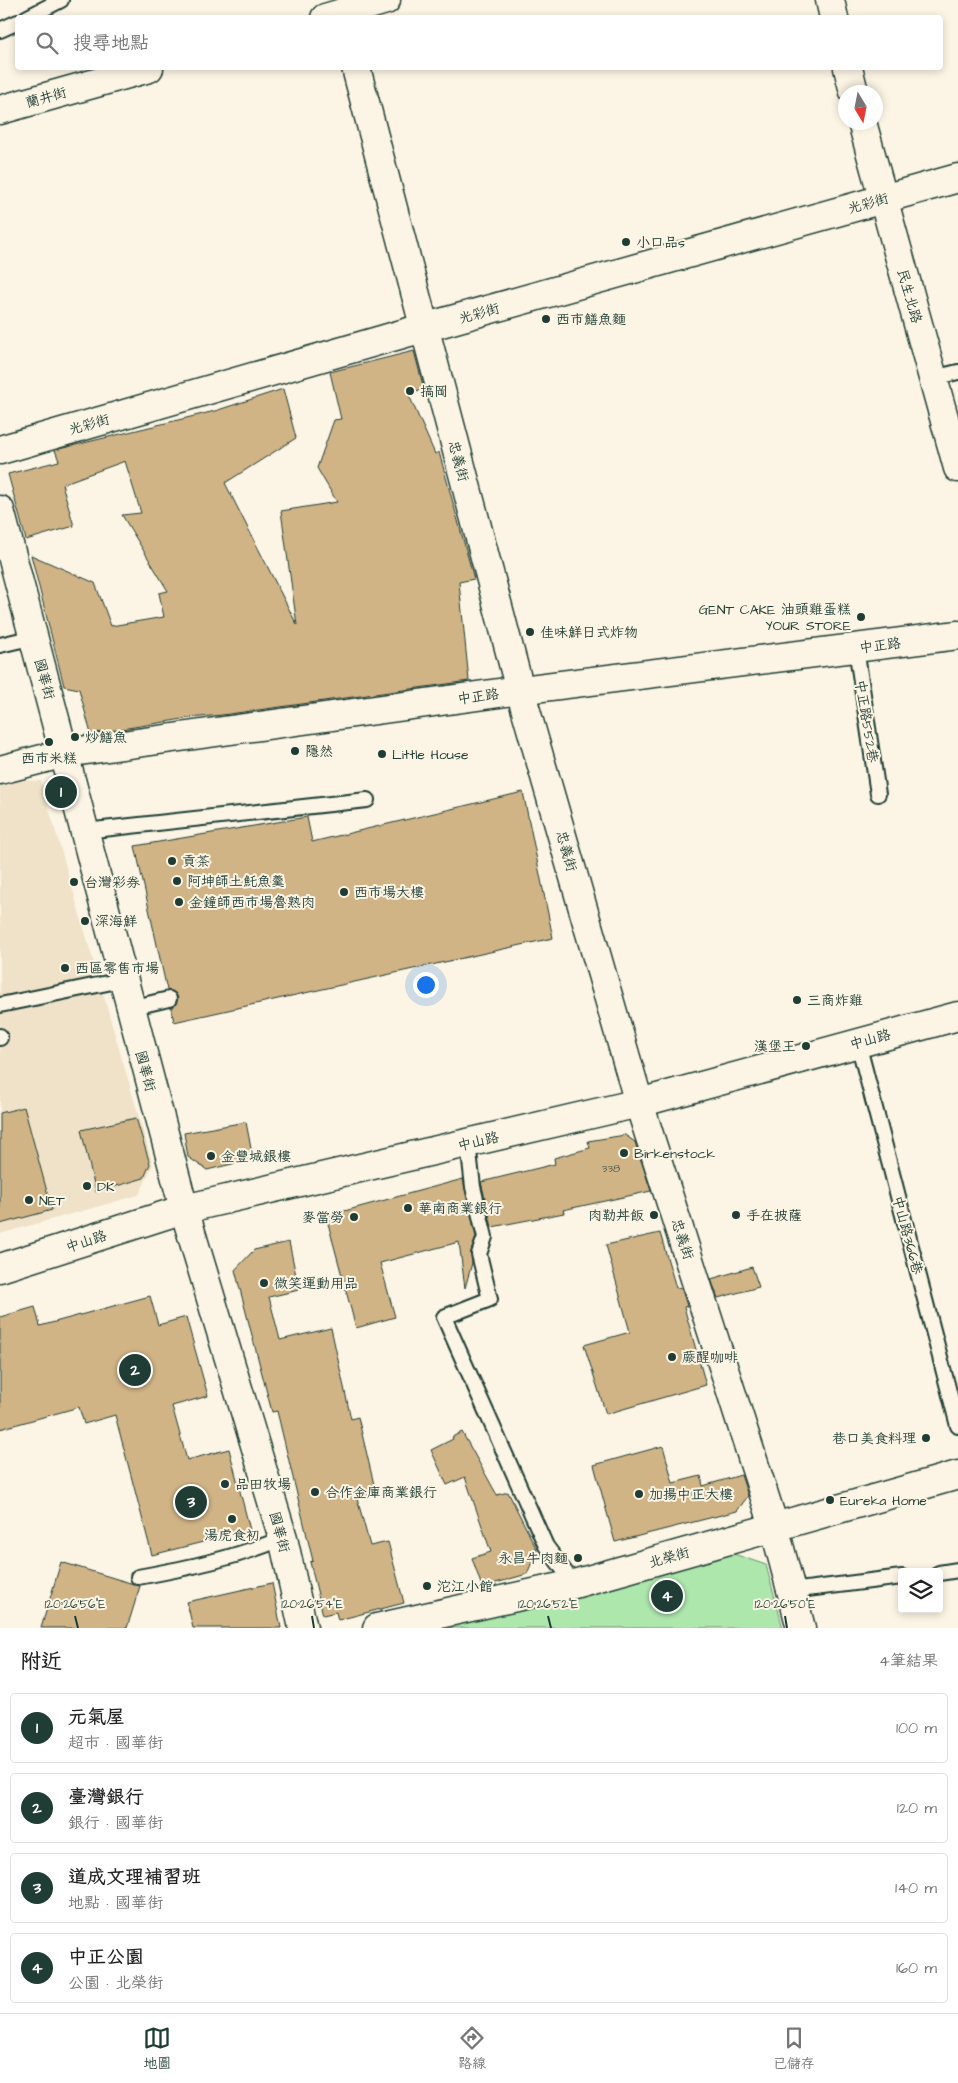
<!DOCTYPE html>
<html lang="zh-TW">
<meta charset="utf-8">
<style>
:root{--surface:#fff;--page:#f2f2f2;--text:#222;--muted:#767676;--line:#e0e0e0;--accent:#1f3d34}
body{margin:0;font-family:"Architects Daughter","LXGW WenKai TC",sans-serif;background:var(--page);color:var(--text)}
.controls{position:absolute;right:15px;bottom:15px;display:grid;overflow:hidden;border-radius:5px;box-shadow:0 2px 8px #0003}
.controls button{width:45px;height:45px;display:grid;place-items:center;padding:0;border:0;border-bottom:1px solid var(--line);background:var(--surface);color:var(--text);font:25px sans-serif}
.compass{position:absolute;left:838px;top:85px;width:45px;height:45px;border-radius:50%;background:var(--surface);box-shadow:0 2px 8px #0003;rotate:170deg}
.you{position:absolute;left:425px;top:984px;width:18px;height:18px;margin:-12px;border:4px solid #fff;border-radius:50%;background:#1a73e8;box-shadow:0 0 0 8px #1a73e833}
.badge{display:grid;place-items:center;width:32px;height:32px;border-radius:50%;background:var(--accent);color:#fff;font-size:16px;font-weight:700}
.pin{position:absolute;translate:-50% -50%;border:2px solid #fff;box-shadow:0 1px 5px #0006}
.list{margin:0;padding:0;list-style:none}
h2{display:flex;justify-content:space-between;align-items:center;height:65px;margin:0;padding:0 20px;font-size:21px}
h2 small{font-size:16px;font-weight:400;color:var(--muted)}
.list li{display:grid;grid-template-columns:32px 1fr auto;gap:15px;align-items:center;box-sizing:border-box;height:70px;margin:0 10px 10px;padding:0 10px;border:1px solid var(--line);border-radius:5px}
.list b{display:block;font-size:19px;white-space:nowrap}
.list p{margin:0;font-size:16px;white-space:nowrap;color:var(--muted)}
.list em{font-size:16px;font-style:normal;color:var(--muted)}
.icon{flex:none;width:28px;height:28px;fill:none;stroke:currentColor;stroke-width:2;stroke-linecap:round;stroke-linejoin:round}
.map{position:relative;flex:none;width:958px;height:1628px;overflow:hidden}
.search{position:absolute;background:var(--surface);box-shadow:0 2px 8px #0003;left:15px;right:15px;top:15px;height:55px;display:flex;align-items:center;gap:12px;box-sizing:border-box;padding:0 18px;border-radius:5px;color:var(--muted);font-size:19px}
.sheet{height:385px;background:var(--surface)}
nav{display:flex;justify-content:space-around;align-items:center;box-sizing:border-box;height:70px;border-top:1px solid var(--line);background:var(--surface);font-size:14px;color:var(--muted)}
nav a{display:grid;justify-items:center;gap:2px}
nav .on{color:var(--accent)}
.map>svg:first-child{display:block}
</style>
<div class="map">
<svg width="958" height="1628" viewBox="0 0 958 1628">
<rect width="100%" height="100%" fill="#fcf5e5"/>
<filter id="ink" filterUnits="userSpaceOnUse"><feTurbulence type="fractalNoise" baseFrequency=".02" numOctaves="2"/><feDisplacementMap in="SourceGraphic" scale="10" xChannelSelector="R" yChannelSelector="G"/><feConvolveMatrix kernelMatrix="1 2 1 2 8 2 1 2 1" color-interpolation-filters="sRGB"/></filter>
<g filter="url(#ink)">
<!-- built -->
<polygon fill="#efe2c8" points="16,780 41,781 153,1165 139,1195 0,1234 0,785"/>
<!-- green -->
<polygon fill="#ade7ac" stroke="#669270" points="725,1551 766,1565 783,1628 443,1628"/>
<!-- building -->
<g fill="#d1b486" stroke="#1f3d34">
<polygon points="414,351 424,389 408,393 435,454 439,452 474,579 459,582 469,681 222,715 189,718 91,734 79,689 64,686 31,555 95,583 111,626 164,617 159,593 168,591 122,515 141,513 125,461 62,484 74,526 26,540 8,474 59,461 55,450 215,411 283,389 296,438 225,483 297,625 281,511 337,502 317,468 334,420 341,419 330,372"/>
<polygon points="523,792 553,938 174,1022 171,1008 175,1005 178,998 175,993 167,990 135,846 307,817 312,842"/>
<polygon points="24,1107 52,1210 0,1224 0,1113"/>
<polygon points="136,1118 150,1164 144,1178 96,1192 81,1130"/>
<polygon points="246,1122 253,1159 207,1170 188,1157 184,1133"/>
<polygon points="625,1135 635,1142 651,1191 563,1210 564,1213 492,1227 481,1182 555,1164 554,1158 590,1148 588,1141"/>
<polygon points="463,1179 476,1237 471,1252 472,1263 465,1288 459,1242 380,1263 395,1317 356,1328 326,1216"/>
<polygon points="660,1233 676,1288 681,1287 687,1306 684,1307 706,1385 606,1414 584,1345 630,1332 606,1245"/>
<polygon points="289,1242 299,1290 269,1297 280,1340 331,1328 351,1419 358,1417 376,1493 357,1498 370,1546 388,1542 404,1603 338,1620 336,1612 323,1615 310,1562 313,1561 277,1411 272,1412 235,1270 254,1250"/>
<polygon points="752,1267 759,1287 718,1298 711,1279"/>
<polygon points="150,1296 158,1325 186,1317 208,1396 172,1406 187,1460 229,1449 250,1530 152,1555 115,1415 84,1424 79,1407 0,1429 0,1317 35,1307 40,1326"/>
<polygon points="462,1432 497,1495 508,1492 537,1550 527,1574 482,1587 472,1558 491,1552 465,1477 447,1485 431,1450 453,1439 452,1437"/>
<polygon points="663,1446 673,1483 701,1476 703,1486 741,1475 748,1496 737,1511 615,1542 594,1465"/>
<polygon points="61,1562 140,1586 127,1628 41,1628"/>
<polygon points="272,1583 281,1628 193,1628 187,1602"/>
</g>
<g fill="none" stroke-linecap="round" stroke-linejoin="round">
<!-- lane casing -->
<g stroke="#1f3d34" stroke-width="18">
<g id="lane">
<polyline points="26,18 61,0"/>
<polyline points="0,30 18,22"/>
<polyline points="933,378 958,372"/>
<polyline points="0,645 34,637"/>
<polyline points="856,648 878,794"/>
<polyline points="85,831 367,800"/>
<polyline points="0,1005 122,980"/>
<polyline points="130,1008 169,999"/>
<polyline points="0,1036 0,1038"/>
<polyline points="858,1043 958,1426"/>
<polyline points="468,1143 473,1187 485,1237 479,1254 490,1299 444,1317 546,1546 574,1584"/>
<polyline points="939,1573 958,1570"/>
<path d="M138 1577C188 1568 236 1558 283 1538"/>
<polyline points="791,1591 902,1577"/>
</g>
</g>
<!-- street casing -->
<g stroke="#1f3d34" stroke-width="31">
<g id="street">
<polyline points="325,18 386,0"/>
<polyline points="356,68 520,690 639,1103 774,1526 801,1628"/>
<polyline points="0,110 149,68"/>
<polyline points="0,450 423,328 958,178"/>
<polyline points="0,510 184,1209 283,1538 303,1628"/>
<polyline points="0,770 65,753 520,690 958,635"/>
<polyline points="377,1628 574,1584 958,1475"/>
</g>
</g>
<!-- secondary casing -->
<g stroke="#1f3d34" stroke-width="31">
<g id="secondary">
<polyline points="830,0 834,18"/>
<polyline points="848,68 854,92"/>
<polyline points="862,122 958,468"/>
<polyline points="0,1268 184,1209 639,1103 958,1016"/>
</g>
</g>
<!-- lane -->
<use href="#lane" stroke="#fcf5e5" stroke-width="14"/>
<!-- street -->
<use href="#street" stroke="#fcf5e5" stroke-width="28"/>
<!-- secondary -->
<use href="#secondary" stroke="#fcf5e5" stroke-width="28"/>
</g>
</g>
<!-- ticks -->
<path fill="none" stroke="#1f3d34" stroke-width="2" d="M75 1616 78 1628M312 1616 314 1628M548 1616 551 1628M785 1616 787 1628"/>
<!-- markers -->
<g fill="#1f3d34" stroke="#fcf5e5" stroke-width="2">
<circle cx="626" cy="242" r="5"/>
<circle cx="546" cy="319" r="5"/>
<circle cx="410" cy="391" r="5"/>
<circle cx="861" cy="617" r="5"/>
<circle cx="530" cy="632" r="5"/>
<circle cx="75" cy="737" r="5"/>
<circle cx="49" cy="742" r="5"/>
<circle cx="295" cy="751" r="5"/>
<circle cx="382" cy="754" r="5"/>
<circle cx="172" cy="861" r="5"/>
<circle cx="177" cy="881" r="5"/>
<circle cx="74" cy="882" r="5"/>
<circle cx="344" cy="892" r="5"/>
<circle cx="179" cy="902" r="5"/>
<circle cx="85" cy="921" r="5"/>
<circle cx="65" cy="968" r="5"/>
<circle cx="797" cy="1000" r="5"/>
<circle cx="806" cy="1046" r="5"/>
<circle cx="624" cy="1153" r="5"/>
<circle cx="211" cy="1156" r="5"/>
<circle cx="87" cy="1186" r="5"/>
<circle cx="29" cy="1200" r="5"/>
<circle cx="408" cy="1208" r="5"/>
<circle cx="654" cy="1215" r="5"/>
<circle cx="736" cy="1215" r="5"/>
<circle cx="354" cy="1217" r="5"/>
<circle cx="264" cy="1283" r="5"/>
<circle cx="672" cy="1357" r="5"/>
<circle cx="926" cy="1438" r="5"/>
<circle cx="225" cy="1484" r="5"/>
<circle cx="315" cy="1492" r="5"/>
<circle cx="639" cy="1494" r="5"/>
<circle cx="830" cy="1500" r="5"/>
<circle cx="232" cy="1519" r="5"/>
<circle cx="578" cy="1558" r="5"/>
<circle cx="427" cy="1586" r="5"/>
</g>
<g text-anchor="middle" stroke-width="4" stroke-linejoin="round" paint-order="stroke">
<!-- number labels -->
<g font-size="11" fill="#4c5b48">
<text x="611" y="1172">338</text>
</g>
<!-- street labels -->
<g font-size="14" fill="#1f3d34" stroke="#fcf5e5">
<text transform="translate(46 97) rotate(-16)" y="5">蘭井街</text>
<text transform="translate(868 203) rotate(-16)" y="5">光彩街</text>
<text transform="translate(910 296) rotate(74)" y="5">民生北路</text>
<text transform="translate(479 313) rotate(-16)" y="5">光彩街</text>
<text transform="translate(89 424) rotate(-16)" y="5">光彩街</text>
<text transform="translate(459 461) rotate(75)" y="5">忠義街</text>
<text transform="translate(880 645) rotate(-7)" y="5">中正路</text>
<text transform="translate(45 679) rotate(75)" y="5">國華街</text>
<text transform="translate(478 696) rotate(-8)" y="5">中正路</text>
<text transform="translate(867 721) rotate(81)" y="5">中正路552巷</text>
<text transform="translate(567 851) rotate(74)" y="5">忠義街</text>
<text transform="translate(870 1039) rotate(-15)" y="5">中山路</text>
<text transform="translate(146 1071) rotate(75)" y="5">國華街</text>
<text transform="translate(478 1141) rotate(-13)" y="5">中山路</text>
<text transform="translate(908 1235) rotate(75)" y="5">中山路366巷</text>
<text transform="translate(683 1239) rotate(72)" y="5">忠義街</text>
<text transform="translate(86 1241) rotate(-18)" y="5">中山路</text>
<text transform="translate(280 1532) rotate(75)" y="5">國華街</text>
<text transform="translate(669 1557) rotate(-16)" y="5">北榮街</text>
</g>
<!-- poi labels -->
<g font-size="14" fill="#1f3d34" stroke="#fcf5e5" text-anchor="start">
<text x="636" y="247">小口品s</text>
<text x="556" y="324">西市鱔魚麵</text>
<text x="420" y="396">搞岡</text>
<text x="851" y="614" text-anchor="end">GENT CAKE 油頭雞蛋糕<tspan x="851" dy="16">YOUR STORE</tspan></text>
<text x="540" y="637">佳味鮮日式炸物</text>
<text x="85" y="742">炒鱔魚</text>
<text x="305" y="756">隱然</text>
<text x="392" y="759">Little House</text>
<text x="49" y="763" text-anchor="middle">西市米糕</text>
<text x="182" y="866">貢茶</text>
<text x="187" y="886">阿坤師土魠魚羹</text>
<text x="84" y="887">台灣彩券</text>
<text x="354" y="897">西市場大樓</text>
<text x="189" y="907">金鐘師西市場魯熟肉</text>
<text x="95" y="926">深海鮮</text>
<text x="75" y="973">西區零售市場</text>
<text x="807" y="1005">三商炸雞</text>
<text x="796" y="1051" text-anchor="end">漢堡王</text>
<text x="634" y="1158">Birkenstock</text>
<text x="221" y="1161">金豐城銀樓</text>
<text x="97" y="1191">DK</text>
<text x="39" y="1205">NET</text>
<text x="418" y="1213">華南商業銀行</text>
<text x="644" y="1220" text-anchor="end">肉勒丼飯</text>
<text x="746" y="1220">手在披薩</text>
<text x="344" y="1222" text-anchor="end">麥當勞</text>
<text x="274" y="1288">微笑運動用品</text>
<text x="682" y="1362">蕨醒咖啡</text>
<text x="916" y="1443" text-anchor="end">巷口美食料理</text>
<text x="235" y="1489">品田牧場</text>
<text x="325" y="1497">合作金庫商業銀行</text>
<text x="649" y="1499">加揚中正大樓</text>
<text x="840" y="1505">Eureka Home</text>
<text x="232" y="1540" text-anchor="middle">湯虎食初</text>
<text x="568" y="1563" text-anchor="end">永昌牛肉麵</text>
<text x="437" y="1591">沱江小館</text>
</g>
</g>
<g font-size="12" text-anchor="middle" fill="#1f3d34" stroke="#fcf5e5" stroke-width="4" stroke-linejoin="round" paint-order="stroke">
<text x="75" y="1608">120°26'56"E</text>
<text x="312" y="1608">120°26'54"E</text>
<text x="548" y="1608">120°26'52"E</text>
<text x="785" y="1608">120°26'50"E</text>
</g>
</svg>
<div class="controls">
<button><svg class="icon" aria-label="layers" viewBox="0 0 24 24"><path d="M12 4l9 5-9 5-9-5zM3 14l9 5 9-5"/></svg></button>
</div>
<svg class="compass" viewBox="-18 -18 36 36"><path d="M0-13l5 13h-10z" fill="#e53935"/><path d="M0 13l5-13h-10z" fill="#767676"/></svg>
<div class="you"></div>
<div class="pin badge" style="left:61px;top:792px">1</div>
<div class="pin badge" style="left:135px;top:1370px">2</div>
<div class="pin badge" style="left:191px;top:1502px">3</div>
<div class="pin badge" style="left:667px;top:1596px">4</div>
<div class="search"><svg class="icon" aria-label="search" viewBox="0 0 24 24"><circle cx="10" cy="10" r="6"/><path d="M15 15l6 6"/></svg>搜尋地點</div>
</div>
<section class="sheet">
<h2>附近<small>4筆結果</small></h2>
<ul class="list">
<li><span class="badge">1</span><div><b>元氣屋</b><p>超市 · 國華街</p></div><em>100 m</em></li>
<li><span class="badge">2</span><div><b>臺灣銀行</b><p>銀行 · 國華街</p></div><em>120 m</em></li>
<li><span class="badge">3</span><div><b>道成文理補習班</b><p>地點 · 國華街</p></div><em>140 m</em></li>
<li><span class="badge">4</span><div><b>中正公園</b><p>公園 · 北榮街</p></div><em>160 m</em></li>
</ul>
</section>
<nav>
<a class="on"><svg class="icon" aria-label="map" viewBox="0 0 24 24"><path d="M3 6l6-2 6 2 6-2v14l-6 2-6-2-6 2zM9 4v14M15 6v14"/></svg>地圖</a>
<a><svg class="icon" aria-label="directions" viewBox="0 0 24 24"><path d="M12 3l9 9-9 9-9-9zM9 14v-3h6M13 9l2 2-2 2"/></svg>路線</a>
<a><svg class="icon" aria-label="saved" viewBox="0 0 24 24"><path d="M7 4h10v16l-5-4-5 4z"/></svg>已儲存</a>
</nav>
